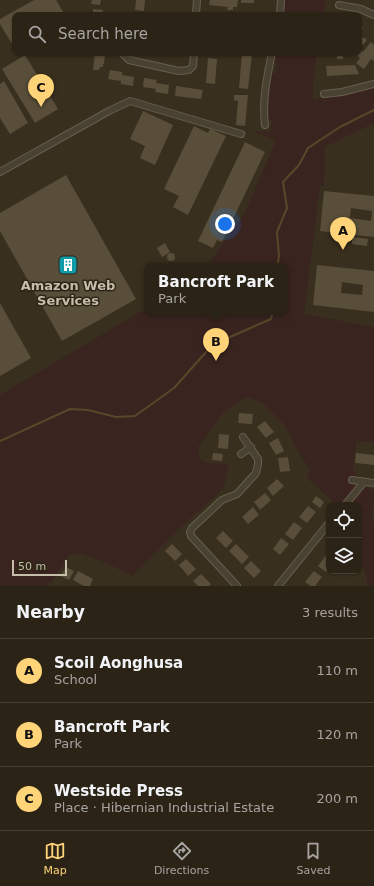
<!DOCTYPE html>
<meta charset="utf-8">
<style>
:root{--surface:#2b2316;--page:#332b1f;--text:#f1f3f6;--muted:#a6a4a1;--line:#474035;--accent:#ffd378}
body{margin:0;font-family:"DejaVu Sans",sans-serif;background:var(--page);color:var(--text)}
.controls{position:absolute;right:12px;bottom:12px;display:grid;overflow:hidden;border-radius:8px;box-shadow:0 1px 3px #0004}
.controls button{width:36px;height:36px;display:grid;place-items:center;padding:0;border:0;border-bottom:1px solid var(--line);background:var(--surface);color:var(--text);font:20px sans-serif}
.scale{position:absolute;left:12px;bottom:10px;width:55px;box-sizing:border-box;padding-left:4px;border:2px solid #c6bdab;border-top:0;font-size:11px;line-height:14px;white-space:nowrap;color:#c6bdab;-webkit-text-stroke:3px #2d2617;paint-order:stroke}
.you{position:absolute;left:225px;top:224px;width:14px;height:14px;margin:-10px;border:3px solid #fff;border-radius:50%;background:#1a73e8;box-shadow:0 0 0 6px #1a73e833}
.badge{display:grid;place-items:center;width:26px;height:26px;border-radius:50%;background:var(--accent);color:#111;font-size:13px;font-weight:700}
.pin{position:absolute;translate:-50% -33px;filter:drop-shadow(0 1px 2px #0008)}
.pin::after{content:'';position:absolute;top:21px;width:14px;height:12px;background:inherit;clip-path:polygon(0 0,100% 0,50% 100%)}
.popup{position:absolute;left:144px;top:263px;width:144px;height:52px;box-sizing:border-box;display:grid;place-content:center;border-radius:8px;background:var(--surface);filter:drop-shadow(0 1px 3px #0005);font-size:13px;white-space:nowrap;color:var(--muted)}
.popup b{font-size:15px;color:var(--text)}
.popup::after{content:'';position:absolute;left:50%;top:100%;margin-left:-8px;border:8px solid transparent;border-top-color:var(--surface)}
.list{margin:0;padding:0;list-style:none}
h2{display:flex;justify-content:space-between;align-items:center;height:52px;margin:0;padding:0 16px;font-size:17px}
h2 small{font-size:13px;font-weight:400;color:var(--muted)}
.list li{display:grid;grid-template-columns:26px 1fr auto;gap:12px;align-items:center;box-sizing:border-box;height:64px;padding:0 16px;border-top:1px solid var(--line)}
.list b{display:block;font-size:15px;white-space:nowrap}
.list p{margin:0;font-size:13px;white-space:nowrap;color:var(--muted)}
.list em{font-size:13px;font-style:normal;color:var(--muted)}
.icon{flex:none;width:22px;height:22px;fill:none;stroke:currentColor;stroke-width:2;stroke-linecap:round;stroke-linejoin:round}
.map{position:relative;flex:none;width:374px;height:586px;overflow:hidden}
.search{position:absolute;background:var(--surface);box-shadow:0 1px 3px #0004;left:12px;right:12px;top:12px;height:44px;display:flex;align-items:center;gap:10px;box-sizing:border-box;padding:0 14px;border-radius:8px;color:var(--muted);font-size:15px}
.sheet{height:244px;background:var(--surface)}
nav{display:flex;justify-content:space-around;align-items:center;box-sizing:border-box;height:56px;border-top:1px solid var(--line);background:var(--surface);font-size:11px;color:var(--muted)}
nav a{display:grid;justify-items:center;gap:2px}
nav .on{color:var(--accent)}
.map>svg:first-child{display:block}
</style>
<div class="map">
<svg width="374" height="586" viewBox="0 0 374 586">
<rect width="100%" height="100%" fill="#392f1e"/>
<!-- green -->
<g fill="#3a2420">
<polygon points="285,0 327,0 323,15 284,15"/>
<polygon points="273,53 317,53 313,81 313,100 372,88 374,87 374,123 325,147 324,186 320,186 304,314 374,327 374,442 356,441 353,471 368,488 374,490 372,521 374,521 374,586 368,586 364,568 359,564 359,505 337,505 307,478 310,470 295,446 286,427 261,402 246,397 223,413 198,447 200,459 206,463 229,464 224,486 219,493 182,526 132,576 107,563 80,553 69,555 51,583 50,582 46,586 0,586 0,395 147,308 147,312 285,312 285,266 207,266 245,213 276,140 256,133 256,131 270,132 272,121 267,118 266,111 270,73 276,73 277,62 272,61"/>
</g>
<g fill="none" stroke-linecap="round" stroke-linejoin="round">
<!-- stream -->
<g stroke="#594729" stroke-width="2">
<polyline points="277,266 279,257 277,232 287,208 283,182 299,165 308,148 340,127 374,110"/>
<polyline points="0,441 70,409 88,410 116,417 135,416 174,388 207,351 230,337 271,319 273,312"/>
</g>
</g>
<!-- building -->
<g fill="#594e39" fill-rule="evenodd">
<polygon points="34,0 56,0 65,15 15,15 15,42 12,44 0,24 0,19"/>
<polygon points="92,0 101,0 100,5 91,4"/>
<polygon points="136,0 145,0 144,11 135,10"/>
<polygon points="210,0 238,0 237,7 233,7 233,10 227,10 228,7 209,5"/>
<rect x="241" y="0" width="13" height="3"/>
<polygon points="93,9 103,10 102,15 93,15"/>
<polygon points="112,12 132,14 132,15 111,15"/>
<polygon points="359,25 363,26 361,35 359,35"/>
<polygon points="363,37 367,40 363,45 360,42"/>
<polygon points="371,42 374,45 374,61 371,59 364,69 356,63 360,58 357,56 361,50 363,52"/>
<polygon points="95,53 105,53 104,64 103,64 103,67 100,67 99,70 93,70"/>
<polygon points="242,53 252,53 248,89 239,88"/>
<rect x="337" y="53" width="6" height="6"/>
<polygon points="25,55 58,109 35,123 2,69"/>
<polygon points="208,58 217,59 215,84 206,83"/>
<polygon points="355,65 359,74 327,76 326,66"/>
<polygon points="110,70 122,72 122,75 134,77 133,86 121,84 121,81 108,79"/>
<polygon points="144,78 157,80 156,83 169,85 168,94 155,92 156,89 143,87"/>
<polygon points="4,81 28,123 10,134 0,118 0,84"/>
<polygon points="176,86 203,90 201,99 175,96"/>
<polygon points="234,95 248,95 245,126 236,125 238,101 234,100"/>
<polygon points="143,111 173,125 155,165 140,158 145,146 130,139"/>
<polygon points="194,126 208,133 210,129 226,136 188,215 173,207 179,196 164,189"/>
<polygon points="245,142 265,152 222,242 217,240 213,248 198,241"/>
<polygon points="66,175 136,299 62,341 0,231 0,213"/>
<path d="M324 191 374 196V237L320 231ZM351 208 372 211 371 221 350 218Z"/>
<polygon points="352,237 368,239 367,246 352,244"/>
<polygon points="165,243 170,252 162,257 157,248"/>
<circle cx="171" cy="257" r="4"/>
<path d="M317 265 374 271V312L313 305ZM342 282 363 285 362 295 341 293Z"/>
<polygon points="0,303 31,358 0,376"/>
<polygon points="239,413 253,414 252,424 238,423"/>
<polygon points="265,421 274,432 266,438 257,427"/>
<polygon points="219,434 229,435 228,449 218,448"/>
<polygon points="278,438 284,451 276,455 269,443"/>
<polygon points="213,453 223,454 222,461 212,460"/>
<polygon points="356,453 374,455 374,465 355,463"/>
<polygon points="288,457 290,471 280,472 278,458"/>
<polygon points="277,479 284,486 273,496 267,488"/>
<polygon points="265,493 271,500 260,510 254,502"/>
<polygon points="316,496 324,502 320,508 312,502"/>
<polygon points="308,506 316,512 307,523 299,517"/>
<polygon points="253,507 259,515 248,524 242,517"/>
<polygon points="294,522 302,528 293,540 285,534"/>
<polygon points="223,531 233,541 226,548 216,538"/>
<polygon points="281,538 289,544 280,555 273,549"/>
<polygon points="172,544 182,554 175,561 165,551"/>
<polygon points="236,544 249,557 242,564 229,551"/>
<polygon points="327,554 329,556 329,568 326,572 318,566"/>
<polygon points="186,559 196,569 188,576 179,565"/>
<polygon points="251,561 261,571 254,578 244,568"/>
<polygon points="66,567 74,571 69,580 61,576"/>
<polygon points="78,571 93,579 90,586 84,586 73,580"/>
<polygon points="314,571 322,577 315,586 311,586 305,582"/>
<polygon points="201,574 211,584 209,586 198,586 193,581"/>
</g>
<g fill="none" stroke-linecap="round" stroke-linejoin="round">
<!-- street casing -->
<g stroke="#675f4f" stroke-width="8">
<g id="street">
<polyline points="339,5 361,9 374,15"/>
<polyline points="196,15 197,0"/>
<polyline points="280,15 281,0"/>
<polyline points="122,53 129,60 179,71 189,70 193,66 194,53"/>
<polyline points="324,94 342,92 374,84"/>
<path d="M265 125C262 102 267 76 272 53"/>
<polyline points="0,172 109,111 130,101 241,134"/>
<polyline points="241,454 251,447"/>
<polyline points="352,480 374,483"/>
<polyline points="345,505 364,482"/>
<polyline points="237,586 191,536 190,532 192,528 222,500 237,494 256,473 258,464 258,459 243,437"/>
<polyline points="278,586 329,523"/>
</g>
</g>
<!-- street -->
<use href="#street" stroke="#494131" stroke-width="6"/>
</g>
<!-- icons -->
<defs>
<g id="building-square" transform="scale(1)"><rect x="-9" y="-9" width="18" height="18" rx="4" fill="#0f9aa8" stroke="#2d2617"/><path d="M-4-6H4V6H1V3H-1V6H-4ZM-2.5-4.3h1.7v1.8h-1.7ZM.8-4.3h1.7v1.8H.8ZM-2.5-1h1.7V.8h-1.7ZM.8-1h1.7V.8H.8Z" fill="#fff"/></g>
</defs>
<g fill-rule="evenodd">
<use href="#building-square" x="68" y="265"/>
</g>
<g text-anchor="middle" stroke-width="3" stroke-linejoin="round" paint-order="stroke">
<!-- poi labels -->
<g font-size="13" font-weight="bold" fill="#c6bdab" stroke="#2d2617">
<text x="68" y="290">Amazon Web<tspan x="68" dy="15">Services</tspan></text>
</g>
</g>
</svg>
<div class="controls">
<button><svg class="icon" aria-label="locate" viewBox="0 0 24 24"><circle cx="12" cy="12" r="6"/><path d="M12 2v4M12 18v4M2 12h4M18 12h4"/></svg></button>
<button><svg class="icon" aria-label="layers" viewBox="0 0 24 24"><path d="M12 4l9 5-9 5-9-5zM3 14l9 5 9-5"/></svg></button>
</div>
<div class="scale">50 m</div>
<div class="you"></div>
<div class="pin badge" style="left:343px;top:250px">A</div>
<div class="pin badge" style="left:216px;top:361px">B</div>
<div class="popup"><b>Bancroft Park</b>Park</div>
<div class="pin badge" style="left:41px;top:107px">C</div>
<div class="search"><svg class="icon" aria-label="search" viewBox="0 0 24 24"><circle cx="10" cy="10" r="6"/><path d="M15 15l6 6"/></svg>Search here</div>
</div>
<section class="sheet">
<h2>Nearby<small>3 results</small></h2>
<ul class="list">
<li><span class="badge">A</span><div><b>Scoil Aonghusa</b><p>School</p></div><em>110 m</em></li>
<li><span class="badge">B</span><div><b>Bancroft Park</b><p>Park</p></div><em>120 m</em></li>
<li><span class="badge">C</span><div><b>Westside Press</b><p>Place · Hibernian Industrial Estate</p></div><em>200 m</em></li>
</ul>
</section>
<nav>
<a class="on"><svg class="icon" aria-label="map" viewBox="0 0 24 24"><path d="M3 6l6-2 6 2 6-2v14l-6 2-6-2-6 2zM9 4v14M15 6v14"/></svg>Map</a>
<a><svg class="icon" aria-label="directions" viewBox="0 0 24 24"><path d="M12 3l9 9-9 9-9-9zM9 14v-3h6M13 9l2 2-2 2"/></svg>Directions</a>
<a><svg class="icon" aria-label="saved" viewBox="0 0 24 24"><path d="M7 4h10v16l-5-4-5 4z"/></svg>Saved</a>
</nav>
